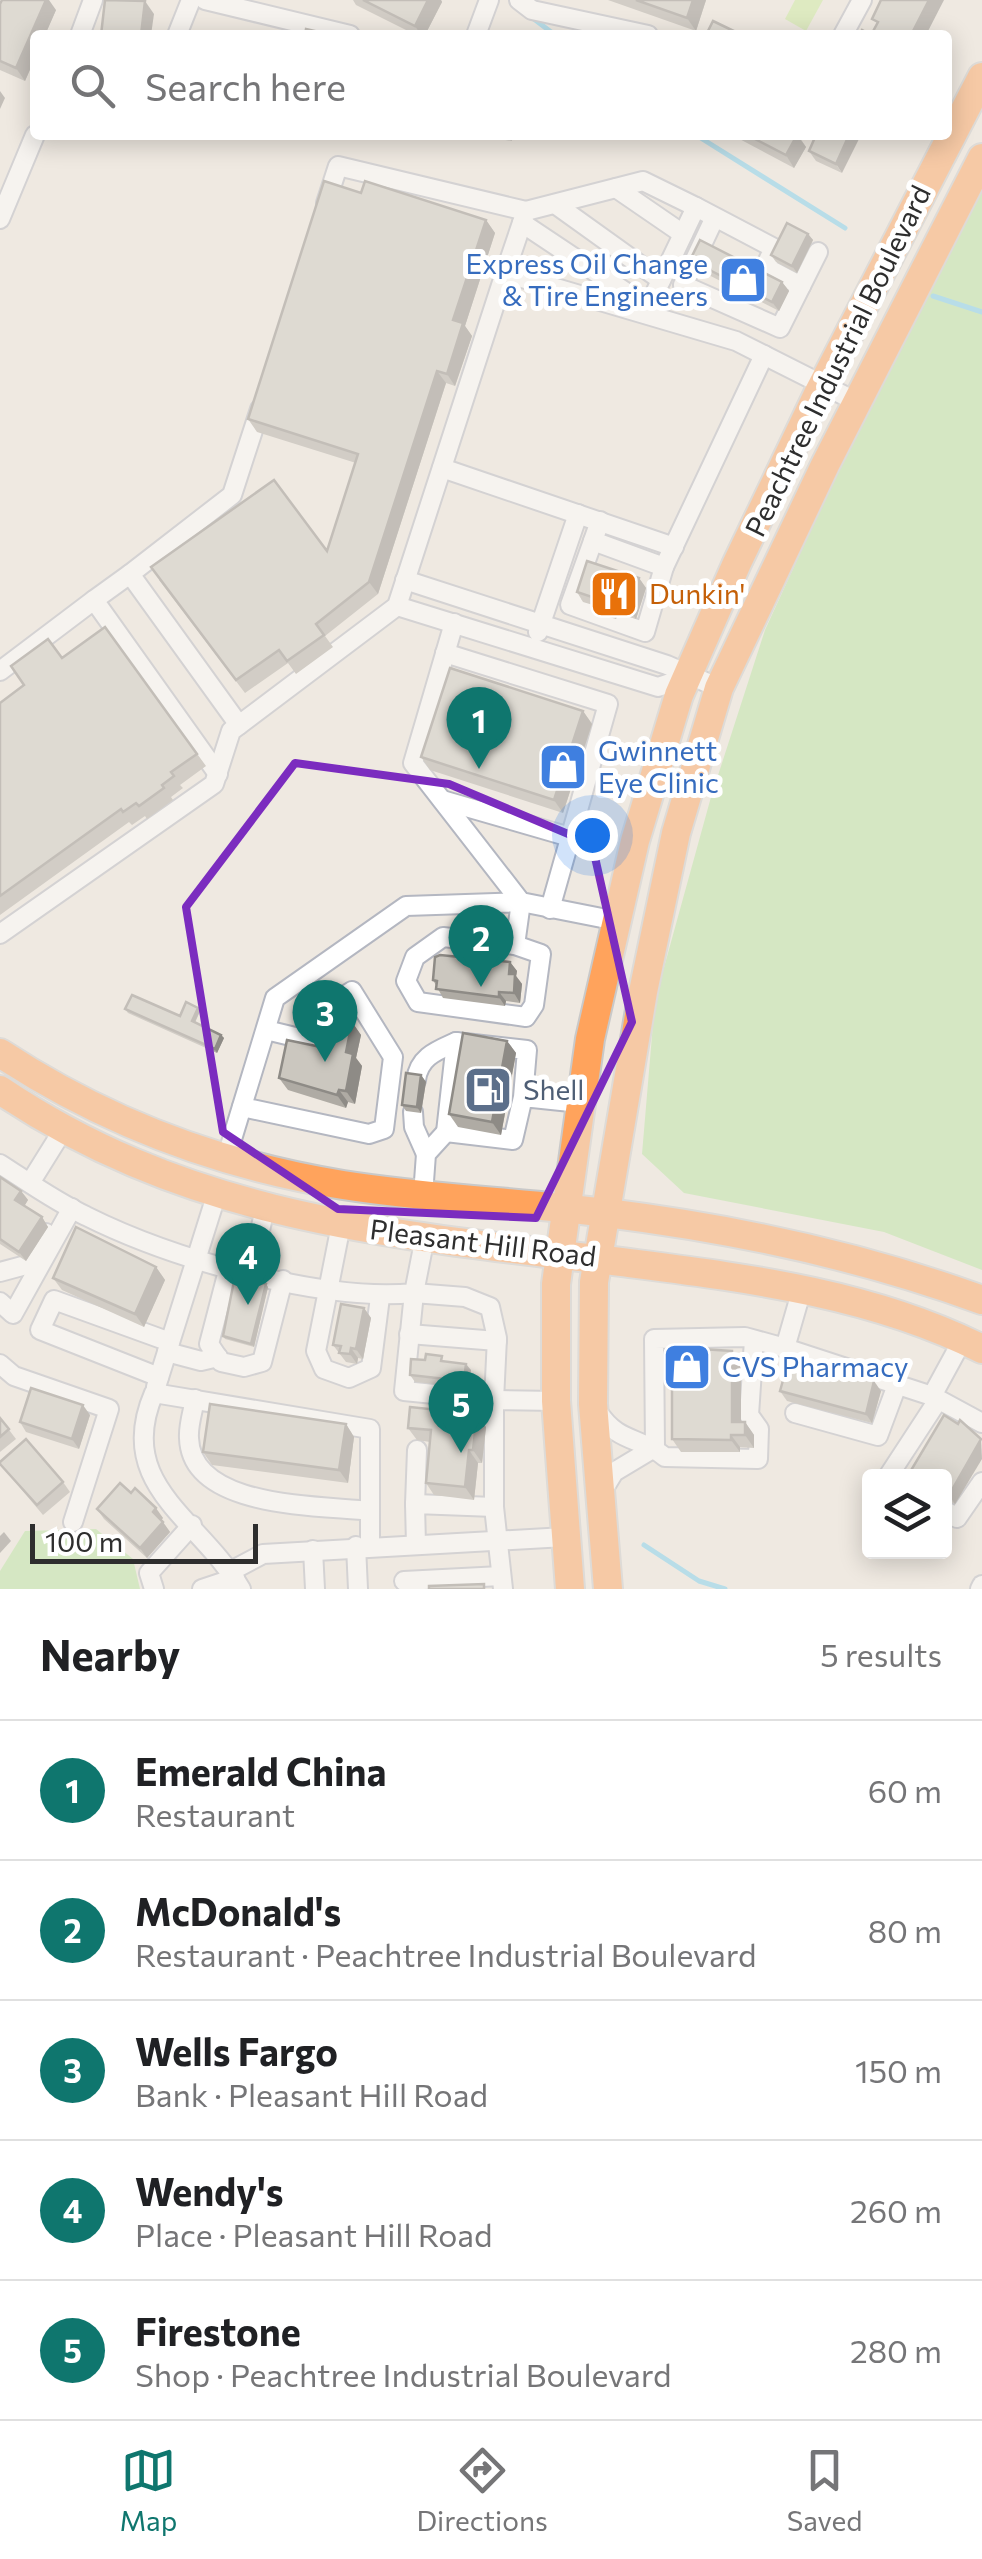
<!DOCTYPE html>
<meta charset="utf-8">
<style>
:root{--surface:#fff;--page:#f6f6f6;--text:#202124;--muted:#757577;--line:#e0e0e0;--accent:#0f766e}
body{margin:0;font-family:Commissioner,sans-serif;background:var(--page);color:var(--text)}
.controls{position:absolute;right:30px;bottom:30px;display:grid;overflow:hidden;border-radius:10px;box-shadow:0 5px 25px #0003}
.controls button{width:90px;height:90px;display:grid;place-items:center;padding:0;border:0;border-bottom:2px solid var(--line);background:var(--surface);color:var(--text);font:50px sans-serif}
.scale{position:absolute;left:30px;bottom:25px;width:228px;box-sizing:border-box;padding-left:10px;border:5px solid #2e2e2e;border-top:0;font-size:28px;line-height:35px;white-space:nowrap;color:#2e2e2e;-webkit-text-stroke:8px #fff;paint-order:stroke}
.you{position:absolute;left:592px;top:835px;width:35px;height:35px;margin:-25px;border:8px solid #fff;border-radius:50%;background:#1a73e8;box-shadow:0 0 0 15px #1a73e833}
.badge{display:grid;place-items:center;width:65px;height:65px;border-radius:50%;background:var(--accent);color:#fff;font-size:32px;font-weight:700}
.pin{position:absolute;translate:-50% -82px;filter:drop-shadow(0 2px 5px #0008)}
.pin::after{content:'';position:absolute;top:52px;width:35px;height:30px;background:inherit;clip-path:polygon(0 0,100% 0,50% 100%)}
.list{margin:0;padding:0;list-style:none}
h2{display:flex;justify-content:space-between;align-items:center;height:130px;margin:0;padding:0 40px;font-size:42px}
h2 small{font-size:32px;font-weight:400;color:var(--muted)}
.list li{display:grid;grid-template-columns:65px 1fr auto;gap:30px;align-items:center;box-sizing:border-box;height:140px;padding:0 40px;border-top:2px solid var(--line)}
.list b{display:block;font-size:38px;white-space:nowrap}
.list p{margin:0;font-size:32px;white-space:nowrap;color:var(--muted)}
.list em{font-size:32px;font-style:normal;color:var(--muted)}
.icon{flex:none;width:55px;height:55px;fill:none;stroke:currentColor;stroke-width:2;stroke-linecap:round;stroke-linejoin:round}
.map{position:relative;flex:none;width:982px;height:1589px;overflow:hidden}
.search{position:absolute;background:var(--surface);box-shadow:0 5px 25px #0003;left:30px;right:30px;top:30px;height:110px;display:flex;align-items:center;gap:25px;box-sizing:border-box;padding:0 35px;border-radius:10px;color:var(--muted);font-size:38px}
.sheet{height:830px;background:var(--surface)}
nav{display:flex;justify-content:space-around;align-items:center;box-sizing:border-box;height:140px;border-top:2px solid var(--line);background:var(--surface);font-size:28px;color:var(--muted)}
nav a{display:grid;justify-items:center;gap:5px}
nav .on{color:var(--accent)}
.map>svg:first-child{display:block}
</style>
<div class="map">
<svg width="982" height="1589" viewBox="0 0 982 1589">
<rect width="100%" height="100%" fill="#efe9e1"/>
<!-- green -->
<g fill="#b6e59e">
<polygon points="982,187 982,1270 884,1232 684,1193 642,1154 655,1000 711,797 765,630 881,377"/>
<polygon points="96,1529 133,1559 140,1589 0,1589 0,1571 25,1531"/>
</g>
<!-- pitch -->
<polygon fill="#c9ec9a" points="795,0 823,0 806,31 785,19"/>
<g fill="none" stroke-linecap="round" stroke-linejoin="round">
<!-- stream -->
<g stroke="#75cff0" stroke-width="5">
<polyline points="530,16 555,35"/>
<polyline points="696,135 845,228"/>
<polyline points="933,296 982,312"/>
<polyline points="644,1545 699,1581 725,1589"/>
</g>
<!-- minor casing -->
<g stroke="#b4b7c1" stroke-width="22">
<g id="minor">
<polyline points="205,0 350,35"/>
<polyline points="519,0 532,10 648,35"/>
<polyline points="80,35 93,0"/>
<polyline points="177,35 191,0"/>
<polyline points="476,35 489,0"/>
<polyline points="843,35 862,0"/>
<polyline points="616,188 683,234"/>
<polyline points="326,203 338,166 526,211"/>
<polyline points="555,204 661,280"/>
<polyline points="696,207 774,248 765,267 801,286 780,328 683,285 715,217"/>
<polyline points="0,219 35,135"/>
<polyline points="522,223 648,307"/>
<polyline points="801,286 818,252"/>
<polyline points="645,314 696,207 643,181 526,211 505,273 736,341 857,402"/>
<polyline points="442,468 674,547"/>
<polyline points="600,521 593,541 664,567 764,355"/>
<polyline points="593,541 570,605 645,632 664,567"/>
<polyline points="130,574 232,495 260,409"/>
<polyline points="405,580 667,665 719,688"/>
<polyline points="397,606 658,687 688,677"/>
<polyline points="454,623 413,763 521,902 617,921"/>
<polyline points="538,632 578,514"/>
<polyline points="445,653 608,704 550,909"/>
<polyline points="0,671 94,600"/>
<polyline points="218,774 94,600 130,574 239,725"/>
<polyline points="442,800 570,837"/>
<polyline points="0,934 214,784 231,731 397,606 505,273"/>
<polygon points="443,937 515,945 541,954 534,1005 526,1017 418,1002 406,981 415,957"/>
<path d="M416 1080C419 1057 436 1051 456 1042"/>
<polyline points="523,1097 513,1140 446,1132 456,1042 527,1050 523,1097 580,1103"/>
<polyline points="242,1107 369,1134 384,1129 393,1057 352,991 330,1005 320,1043 266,1030"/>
<polyline points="413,1112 414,1127 426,1154"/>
<polyline points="226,1159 275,998 406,906 521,902 515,945"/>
<path d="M0 1164C28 1182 56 1202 86 1216 170 1258 320 1302 414 1293L425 1237"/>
<polyline points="30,1183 63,1130"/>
<polyline points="423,1195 426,1154 446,1132"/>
<polyline points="341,1225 316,1351 324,1369 349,1378 371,1368 380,1297"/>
<polyline points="229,1267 209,1344 221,1362 244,1367 262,1362 283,1280"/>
<polyline points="0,1272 26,1265 46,1233"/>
<polyline points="250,1273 265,1209"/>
<polygon points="414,1293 465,1297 490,1307 497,1338 494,1400 404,1391"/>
<polyline points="0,1302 13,1314 72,1208"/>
<polyline points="409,1334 497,1341"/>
<polyline points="785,1348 932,1396 982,1423"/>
<polyline points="167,1352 201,1361 218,1357"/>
<polyline points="0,1364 14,1376 109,1409 73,1522"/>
<polyline points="159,1377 40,1330 54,1300 170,1342"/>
<polyline points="156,1387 216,1196"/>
<polyline points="932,1396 963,1339"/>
<path d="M195 1399C193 1411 188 1426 189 1438 191 1509 319 1505 370 1511"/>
<path d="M598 1412C619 1444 640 1436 665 1457L758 1459 759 1429 749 1415 754 1340"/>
<polyline points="795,1413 878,1436 897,1385"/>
<polyline points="655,1448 654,1339 745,1337 785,1348 802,1289"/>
<polyline points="892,1476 889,1475 938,1400"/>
<polyline points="600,1495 614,1472 654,1448"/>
<polyline points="415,1504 417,1450"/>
<polyline points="494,1507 503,1589"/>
<polyline points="944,1510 957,1518 982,1482"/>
<polyline points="416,1545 415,1504 494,1507 494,1400 556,1401"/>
<polyline points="356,1546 358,1589"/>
<polyline points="313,1550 315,1589"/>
<polyline points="231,1571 263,1554 565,1537"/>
<polyline points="404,1581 501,1576"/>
<polyline points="154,1589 149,1573 192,1525"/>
<polyline points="202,1589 235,1578"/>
<path d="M241 1589C199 1518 114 1485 154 1393L370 1429V1545"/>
<polyline points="980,1589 982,1585"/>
</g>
</g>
<!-- highway casing -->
<g stroke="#c9c9c9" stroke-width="32">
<g id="highway">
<path d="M0 1053C105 1122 219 1165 343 1185 431 1199 519 1202 607 1213 736 1229 859 1255 982 1300"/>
<path d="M0 1090C199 1224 407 1235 637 1264 754 1279 875 1295 982 1349"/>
<polyline points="570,1589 556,1401 556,1284 590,1039 635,841 679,695 737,563 818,394 982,77"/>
<polyline points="608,1589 593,1404 594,1282 643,992 676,833 719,688 825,465 982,158"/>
</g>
</g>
<!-- minor -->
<use href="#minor" stroke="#fff" stroke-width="18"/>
<!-- highway -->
<use href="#highway" stroke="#ffa35c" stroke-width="28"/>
</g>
<!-- wall -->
<g fill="#afaba4">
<polygon points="353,0 441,0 442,2 425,35 416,35 356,5"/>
<polygon points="608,0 706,0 696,31"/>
<polygon points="0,4 56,10 25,81 0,70"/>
<polygon points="474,135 512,135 512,141"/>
<polygon points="732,135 798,135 806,147 794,168"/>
<polygon points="816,135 842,173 816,161 809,151"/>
<polygon points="361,193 486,220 495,233 465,326 472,336 455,386 446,383 378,594 325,636 333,647 296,674 288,663 245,693 159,580 327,551 356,463 257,432 248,419"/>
<polygon points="808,234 813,240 797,273 776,262 771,255"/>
<polygon points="690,260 782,282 789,291 779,311 697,269"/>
<polygon points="639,578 646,588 636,619 618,613 616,619 609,617 603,608 583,602 577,592"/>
<polygon points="105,627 206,766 180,785 183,788 171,797 173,800 147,819 145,816 132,825 129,822 0,915 0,703"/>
<polygon points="583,711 592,724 563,813 430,770 421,757"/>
<polygon points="510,962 517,971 516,976 522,984 520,1003 506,1001 505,1006 443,998 433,980"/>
<polygon points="347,1004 356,1017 354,1025 361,1035 356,1058 362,1066 355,1104 348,1102 346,1108 288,1090 279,1078 316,1046 332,1018"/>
<polygon points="198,1008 200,1011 195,1023 221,1035 224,1038 217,1053 128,1013 125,1009 180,1016"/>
<polygon points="507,1041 516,1053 501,1135 458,1127 449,1114"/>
<polygon points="421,1075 426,1082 421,1113 406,1111 402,1105"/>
<polygon points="0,1177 21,1191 28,1200 24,1206 42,1217 48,1227 26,1261 0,1244"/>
<polygon points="156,1267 165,1280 144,1327 62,1290 53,1278"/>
<polygon points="268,1287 254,1347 225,1339 223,1336"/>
<polygon points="364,1308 371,1318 363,1359 358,1358 357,1364 346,1362 333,1345"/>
<polygon points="446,1362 471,1370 468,1387 415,1382 410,1375"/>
<polygon points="741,1364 741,1422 745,1422 754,1435 754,1448 740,1447 740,1452 681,1452 672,1439 672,1392 668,1386"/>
<polygon points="780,1391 881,1391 872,1423 787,1401"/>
<polygon points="90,1415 79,1449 26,1432 20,1422"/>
<polygon points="944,1415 955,1504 944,1498 944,1476 913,1476 910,1472"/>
<polygon points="0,1418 16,1439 0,1452"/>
<polygon points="346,1424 354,1437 348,1483 212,1465 203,1452"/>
<polygon points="486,1427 482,1463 478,1463 474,1500 434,1495 426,1483 430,1442 417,1440 408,1428"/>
<polygon points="0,1464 63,1482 70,1492 43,1515"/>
<polygon points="131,1493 163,1518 161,1520 170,1532 147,1558 104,1519 97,1509"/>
</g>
<!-- shaded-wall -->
<g fill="#8e8b86">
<polygon points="46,0 49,0 56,10 45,35 35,35 35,58 25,81 16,68"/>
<polygon points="428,0 441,0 442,2 425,35 421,35 415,26"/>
<polygon points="693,0 706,0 696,31 687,18"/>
<polygon points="929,0 944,0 926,35 911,35"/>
<polygon points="145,1 154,14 151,35 141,35"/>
<polygon points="0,91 5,98 0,109"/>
<polygon points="797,135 806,147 794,168 786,155"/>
<polygon points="849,135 861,135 842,173 836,164"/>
<polygon points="486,220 495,233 465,326 472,336 455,386 447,374 453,320"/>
<polygon points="808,234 813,240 797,273 792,266"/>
<polygon points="782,282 789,291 779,311 772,302"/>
<polygon points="437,371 446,383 378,594 369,582"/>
<polygon points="639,578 646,588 636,619 629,609"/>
<polygon points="611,603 618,613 616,619 609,609"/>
<polygon points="583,711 592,724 563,813 554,800"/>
<polygon points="510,962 517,971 516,976 522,984 520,1003 514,993 509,974"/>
<polygon points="499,992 506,1001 505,1006 499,997"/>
<polygon points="347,1004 356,1017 354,1025 361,1035 356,1058 362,1066 355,1104 346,1091 346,1052 344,1020"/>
<polygon points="198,1008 200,1011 194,1024 192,1021"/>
<polygon points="221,1035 224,1038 217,1053 215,1049"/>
<polygon points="507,1041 516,1053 501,1135 492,1122"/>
<polygon points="421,1075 426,1082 421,1113 417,1107"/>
<polygon points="339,1090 348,1102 346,1108 337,1095"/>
<polygon points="21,1191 28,1200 22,1210 15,1200"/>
<polygon points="42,1217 48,1227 26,1261 19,1252"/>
<polygon points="156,1267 165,1280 144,1327 135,1314"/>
<polygon points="266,1284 268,1287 254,1347 251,1344"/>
<polygon points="364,1308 371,1318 363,1359 356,1349"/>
<polygon points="351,1348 358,1358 357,1364 350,1354"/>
<polygon points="732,1351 741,1364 741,1435 732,1422"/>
<polygon points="466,1364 471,1370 468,1387 464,1381"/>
<polygon points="874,1381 881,1391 872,1423 866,1414"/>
<polygon points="83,1405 90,1415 79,1449 72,1439"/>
<polygon points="477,1414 486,1427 482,1463 473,1450"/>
<polygon points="745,1422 754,1435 754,1448 745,1435"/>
<polygon points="346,1424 354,1437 348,1483 339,1470"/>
<polygon points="731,1435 740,1447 740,1452 731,1440"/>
<polygon points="981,1439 982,1459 955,1504 949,1495"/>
<polygon points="469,1450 478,1463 474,1500 465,1487"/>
<polygon points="156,1508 163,1518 159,1522 153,1512"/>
<polygon points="163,1522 170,1532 147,1558 140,1548"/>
<polygon points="4,1532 11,1541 0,1553 0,1536"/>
</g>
<!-- building -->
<g fill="#cbc7bf" stroke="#8e8b86" stroke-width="2.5">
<polygon points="2,0 46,0 16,68 0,61 0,4"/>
<polygon points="105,0 145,1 141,35 101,35"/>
<polygon points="363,0 428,0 415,26"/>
<polygon points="636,0 693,0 687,18"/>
<polygon points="881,0 929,0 911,35 859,35 862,30 871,35 878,22 872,19"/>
<polygon points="713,21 742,35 706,35"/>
<polygon points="306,29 332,35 305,35"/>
<polygon points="747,135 797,135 786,155"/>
<polygon points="816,135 849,135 836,164 809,151"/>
<polygon points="324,181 361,193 365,181 486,220 453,320 463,323 447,374 437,371 369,582 316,624 324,635 287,661 279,650 236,680 151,567 274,480 327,551 358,454 248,419"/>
<polygon points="787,223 808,234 792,266 771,255"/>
<polygon points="700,240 782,282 772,302 690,260"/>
<polygon points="587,561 639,578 629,609 611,603 609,609 602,607 604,601 577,592"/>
<polygon points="105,627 197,754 171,772 174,776 162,785 164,788 139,806 136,803 123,812 121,809 0,896 0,703 24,685 11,666 48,639 62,658"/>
<polygon points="450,668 583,711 554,800 421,757"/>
<polygon points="440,955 510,962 509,974 515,974 514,993 499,992 499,997 436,989 437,981 433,980 435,957"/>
<polygon points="132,995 180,1016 186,1002 198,1008 192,1021 221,1035 215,1049 125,1009"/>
<polygon points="335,1002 347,1004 344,1020 352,1022 346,1052 353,1054 346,1091 339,1090 337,1095 279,1078 287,1040 316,1046 322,1016 332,1018"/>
<polygon points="463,1033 507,1041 492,1122 449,1114"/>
<polygon points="406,1073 421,1075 417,1107 402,1105"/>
<polygon points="0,1177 21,1191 15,1200 42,1217 19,1252 0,1239"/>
<polygon points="76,1227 156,1267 135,1314 53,1278"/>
<polygon points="235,1276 266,1284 251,1344 223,1336"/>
<polygon points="341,1304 364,1308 356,1349 351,1348 350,1354 339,1353 341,1346 333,1345"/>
<polygon points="669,1347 732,1351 732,1422 745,1422 745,1435 731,1435 731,1440 672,1439 672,1386 668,1386"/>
<polygon points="426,1354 442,1356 441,1361 466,1364 464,1381 410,1375 411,1359 425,1360"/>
<polygon points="789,1359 874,1381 866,1414 780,1391"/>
<polygon points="31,1388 83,1405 72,1439 20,1422"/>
<polygon points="210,1404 346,1424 339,1470 203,1452"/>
<polygon points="410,1407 477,1414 473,1450 469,1450 465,1487 426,1483 431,1430 408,1428"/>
<polygon points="944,1415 958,1424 960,1420 981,1439 949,1495 944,1492 944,1476 917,1476 910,1472"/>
<polygon points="0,1418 9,1429 0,1437"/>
<polygon points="26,1439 63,1482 37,1505 0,1464 0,1462"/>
<polygon points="120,1483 131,1493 135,1488 156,1508 153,1512 163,1522 140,1548 97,1509"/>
<polygon points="484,1584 484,1589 429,1589 429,1586"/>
</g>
<!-- marked area -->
<path d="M0 0H982V1589H0ZM295 763 449 784 592 844 632 1022 536 1218 338 1209 223 1132 186 907Z" fill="#efe9e1" fill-opacity=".55" fill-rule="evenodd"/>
<path fill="none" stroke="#7b2cbf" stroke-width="8" stroke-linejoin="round" d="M295 763 449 784 592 844 632 1022 536 1218 338 1209 223 1132 186 907Z"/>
<!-- icons -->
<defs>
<g id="shop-square" transform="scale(2.5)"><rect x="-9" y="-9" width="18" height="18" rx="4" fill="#3f7fe0" stroke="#fff"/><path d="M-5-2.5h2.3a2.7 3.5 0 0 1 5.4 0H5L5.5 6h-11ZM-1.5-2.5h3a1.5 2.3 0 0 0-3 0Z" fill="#fff"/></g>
<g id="restaurant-square" transform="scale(2.5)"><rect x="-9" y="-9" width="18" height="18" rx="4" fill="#e8710a" stroke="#fff"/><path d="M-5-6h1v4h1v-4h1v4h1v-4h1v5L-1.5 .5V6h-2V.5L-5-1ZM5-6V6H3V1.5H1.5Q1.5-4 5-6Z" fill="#fff"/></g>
<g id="fuel-square" transform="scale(2.5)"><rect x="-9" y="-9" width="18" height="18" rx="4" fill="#5c6f8a" stroke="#fff"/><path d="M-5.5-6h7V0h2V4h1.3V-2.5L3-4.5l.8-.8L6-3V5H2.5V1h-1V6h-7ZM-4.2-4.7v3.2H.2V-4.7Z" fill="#fff"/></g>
</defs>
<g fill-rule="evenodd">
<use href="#shop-square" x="743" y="280"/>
<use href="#restaurant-square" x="614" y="594"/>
<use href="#shop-square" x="563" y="767"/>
<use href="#fuel-square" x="488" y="1090"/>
<use href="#shop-square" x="687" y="1367"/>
</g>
<g text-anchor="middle" stroke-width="10" stroke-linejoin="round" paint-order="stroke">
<!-- shop labels -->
<g font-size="28" fill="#366cbe" stroke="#fff" text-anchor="start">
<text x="708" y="274" text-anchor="end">Express Oil Change<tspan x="708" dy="32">&amp; Tire Engineers</tspan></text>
<text x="598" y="761">Gwinnett<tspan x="598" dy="32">Eye Clinic</tspan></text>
<text x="722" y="1377">CVS Pharmacy</text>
</g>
<!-- street labels -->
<g font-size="28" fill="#2e2e2e" stroke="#fff">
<text transform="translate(838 361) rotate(-64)" y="10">Peachtree Industrial Boulevard</text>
<text transform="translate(483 1243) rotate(7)" y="10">Pleasant Hill Road</text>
</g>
<!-- food labels -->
<g font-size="28" fill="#c56008" stroke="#fff" text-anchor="start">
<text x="649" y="604">Dunkin'</text>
</g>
<!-- service labels -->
<g font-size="28" fill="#4e5e75" stroke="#fff" text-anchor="start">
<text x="523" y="1100">Shell</text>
</g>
</g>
</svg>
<div class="controls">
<button><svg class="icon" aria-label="layers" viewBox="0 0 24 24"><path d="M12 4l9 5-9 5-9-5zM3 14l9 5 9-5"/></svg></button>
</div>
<div class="scale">100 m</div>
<div class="you"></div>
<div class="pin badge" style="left:479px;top:769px">1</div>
<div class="pin badge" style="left:481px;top:987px">2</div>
<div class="pin badge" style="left:325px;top:1062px">3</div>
<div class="pin badge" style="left:248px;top:1305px">4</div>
<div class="pin badge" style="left:461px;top:1453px">5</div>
<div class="search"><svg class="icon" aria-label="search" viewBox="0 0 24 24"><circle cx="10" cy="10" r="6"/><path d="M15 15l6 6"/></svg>Search here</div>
</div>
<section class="sheet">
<h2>Nearby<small>5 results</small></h2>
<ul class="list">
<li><span class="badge">1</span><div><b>Emerald China</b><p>Restaurant</p></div><em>60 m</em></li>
<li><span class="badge">2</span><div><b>McDonald's</b><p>Restaurant · Peachtree Industrial Boulevard</p></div><em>80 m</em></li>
<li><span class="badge">3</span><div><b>Wells Fargo</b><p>Bank · Pleasant Hill Road</p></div><em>150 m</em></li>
<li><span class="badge">4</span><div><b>Wendy's</b><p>Place · Pleasant Hill Road</p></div><em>260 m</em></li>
<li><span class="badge">5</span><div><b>Firestone</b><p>Shop · Peachtree Industrial Boulevard</p></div><em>280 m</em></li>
</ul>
</section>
<nav>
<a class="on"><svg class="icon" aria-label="map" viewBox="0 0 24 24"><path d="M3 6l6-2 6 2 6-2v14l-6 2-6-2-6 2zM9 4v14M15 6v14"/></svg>Map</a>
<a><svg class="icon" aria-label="directions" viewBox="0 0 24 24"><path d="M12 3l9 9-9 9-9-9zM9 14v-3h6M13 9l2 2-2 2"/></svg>Directions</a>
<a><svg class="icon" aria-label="saved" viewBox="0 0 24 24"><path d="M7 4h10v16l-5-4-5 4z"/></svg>Saved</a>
</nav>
